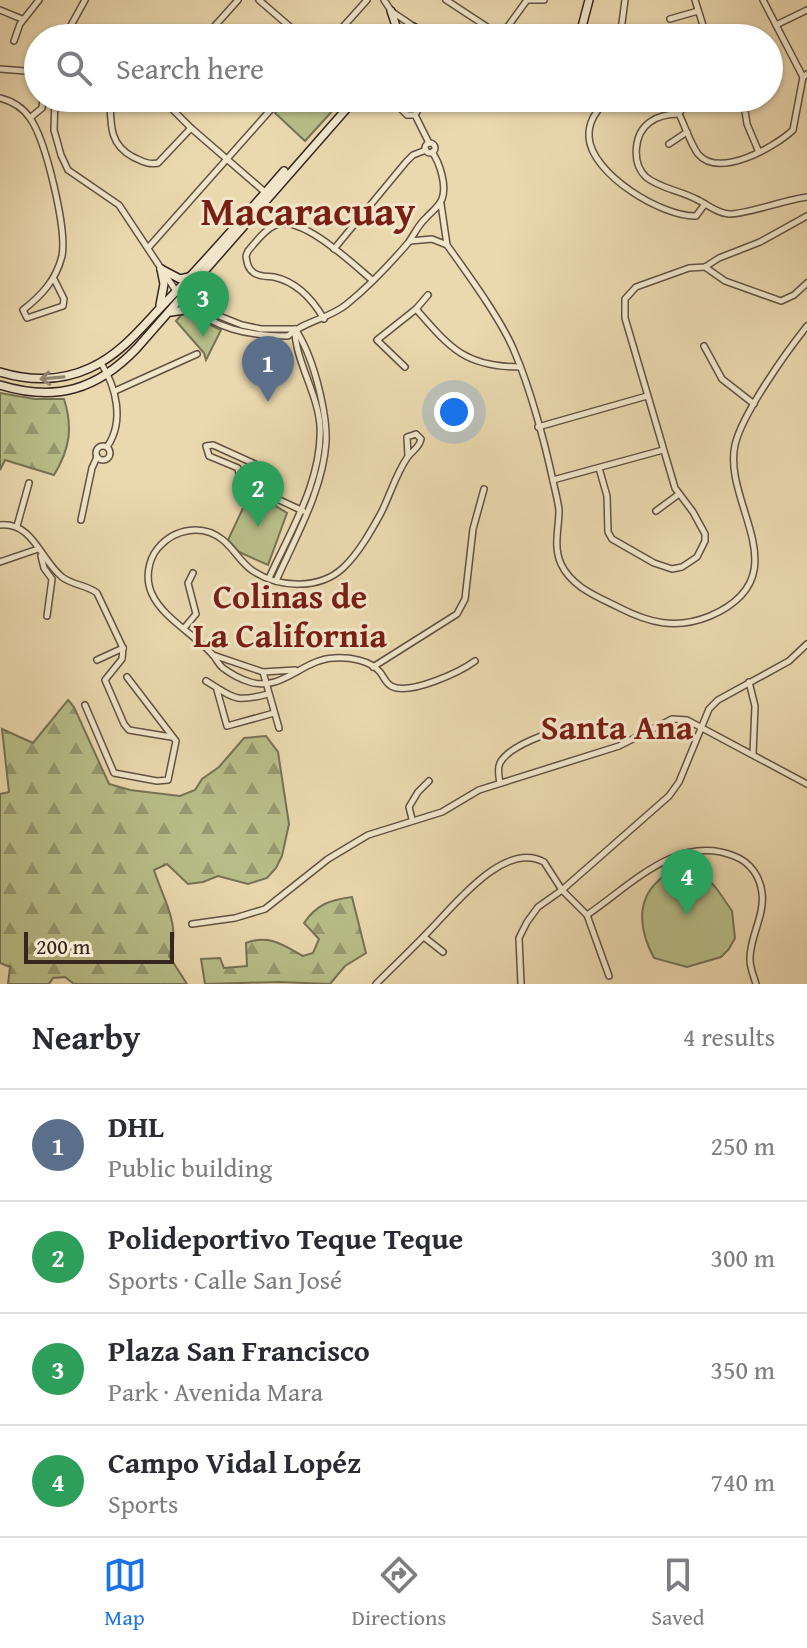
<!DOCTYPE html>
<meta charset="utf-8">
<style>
:root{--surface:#fff;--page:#f2f2f3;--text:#2b2b33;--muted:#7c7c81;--line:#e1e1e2;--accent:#1a73e8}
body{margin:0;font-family:"Gentium Book Plus",serif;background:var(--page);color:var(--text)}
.scale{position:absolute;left:24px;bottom:20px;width:150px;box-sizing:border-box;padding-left:8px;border:4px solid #352620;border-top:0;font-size:22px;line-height:28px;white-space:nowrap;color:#352620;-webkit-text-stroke:6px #f1e6ca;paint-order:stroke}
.you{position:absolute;left:454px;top:412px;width:28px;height:28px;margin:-20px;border:6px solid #fff;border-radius:50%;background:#1a73e8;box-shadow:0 0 0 12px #1a73e833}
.badge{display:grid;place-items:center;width:52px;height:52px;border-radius:50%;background:var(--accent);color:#fff;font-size:26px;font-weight:700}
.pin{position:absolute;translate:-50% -66px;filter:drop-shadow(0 2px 4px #0008)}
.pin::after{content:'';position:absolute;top:42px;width:28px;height:24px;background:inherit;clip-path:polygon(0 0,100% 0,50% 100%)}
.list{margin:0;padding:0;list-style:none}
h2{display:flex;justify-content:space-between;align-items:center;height:104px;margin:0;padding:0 32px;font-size:34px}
h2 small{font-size:26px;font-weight:400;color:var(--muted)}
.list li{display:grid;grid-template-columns:52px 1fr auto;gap:24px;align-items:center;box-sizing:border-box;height:112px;padding:0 32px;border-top:2px solid var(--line)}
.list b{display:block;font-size:30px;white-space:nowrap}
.list p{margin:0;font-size:26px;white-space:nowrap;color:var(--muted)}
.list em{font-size:26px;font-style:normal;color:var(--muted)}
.icon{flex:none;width:44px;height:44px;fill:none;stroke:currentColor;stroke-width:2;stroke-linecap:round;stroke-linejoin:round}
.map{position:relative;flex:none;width:807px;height:984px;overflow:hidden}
.search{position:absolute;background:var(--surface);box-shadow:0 2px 6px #0004;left:24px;right:24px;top:24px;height:88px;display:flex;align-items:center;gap:20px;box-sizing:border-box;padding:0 28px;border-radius:44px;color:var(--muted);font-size:30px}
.sheet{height:552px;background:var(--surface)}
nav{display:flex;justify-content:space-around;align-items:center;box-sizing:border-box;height:112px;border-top:2px solid var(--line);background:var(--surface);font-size:22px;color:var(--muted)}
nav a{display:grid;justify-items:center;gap:4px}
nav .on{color:var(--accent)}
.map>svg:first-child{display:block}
</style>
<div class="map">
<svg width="807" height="984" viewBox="0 0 807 984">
<defs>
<pattern id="forest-firs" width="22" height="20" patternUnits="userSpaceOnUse" patternTransform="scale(2)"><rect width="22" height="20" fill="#b8be89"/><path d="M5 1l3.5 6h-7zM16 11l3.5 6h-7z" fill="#969a70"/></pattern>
</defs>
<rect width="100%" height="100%" fill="#ead8ae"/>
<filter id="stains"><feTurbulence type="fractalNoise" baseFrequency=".0025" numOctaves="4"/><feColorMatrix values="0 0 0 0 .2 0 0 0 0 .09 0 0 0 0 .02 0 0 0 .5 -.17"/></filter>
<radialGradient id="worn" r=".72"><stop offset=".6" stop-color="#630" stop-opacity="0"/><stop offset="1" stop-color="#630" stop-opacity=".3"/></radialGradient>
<!-- forest -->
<g fill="url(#forest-firs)" stroke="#767254" stroke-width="2">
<path d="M0 393 35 399H64C73 427 70 449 54 475L5 460 0 470Z"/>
<path d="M68 700 74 707 109 784 130 790 180 796 195 790 202 779 219 767 244 738 266 736 278 752 289 824 282 856 276 868 267 878 248 884 218 876 203 882 188 884 167 864 154 870C163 899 182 926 169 956L187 984H74L65 977 53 978 49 984H8L10 967 0 963V794L9 792 2 729 33 743Z"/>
<path d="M352 897 366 953 345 966 330 984 279 982 205 984 201 959 220 958 224 968 247 966 246 943C269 934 283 945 303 956L313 953 319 939 304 923C317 904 330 900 352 897Z"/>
</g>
<!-- park -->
<g fill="#b8be89" stroke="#767254" stroke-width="2">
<polygon points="288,98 324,98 335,108 305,141 275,113"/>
<polygon points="184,312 221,330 206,360 204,353 176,321"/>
<polygon points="251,491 287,513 268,565 239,552 228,540"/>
<path d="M700 870 717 889 732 911 735 938 729 949 721 957 687 967 654 958C640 932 635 902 658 881 662 877 668 872 674 871 682 869 692 870 700 870Z"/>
</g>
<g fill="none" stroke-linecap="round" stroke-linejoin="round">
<!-- street casing -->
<g stroke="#625244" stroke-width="8">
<g id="street">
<polyline points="259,0 303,38"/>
<polyline points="384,0 392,12"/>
<polyline points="446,0 504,38"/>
<polyline points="528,0 544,0"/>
<polyline points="695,0 707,38"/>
<polyline points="763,0 803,77"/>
<polyline points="0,10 22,19"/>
<polyline points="391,11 416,28"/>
<polyline points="670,19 698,11"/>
<polyline points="776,25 807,10"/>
<polyline points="216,26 230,38"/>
<polyline points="501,36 527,0"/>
<polyline points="64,38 85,0"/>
<polyline points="204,38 238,0"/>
<polyline points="333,38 367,0"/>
<polyline points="532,38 538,35 545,38"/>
<polyline points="620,38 625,0"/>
<polyline points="14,41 20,24 39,0"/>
<polyline points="0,69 38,72"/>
<path d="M0 98C12 101 23 108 30 118 46 141 67 229 62 256 56 280 42 295 23 310L27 318 63 306 64 299 54 279"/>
<polyline points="55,98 54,130 61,155 68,170 119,205 176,291 214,314 242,325 261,329 294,329"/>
<path d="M110 98C111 122 108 144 133 157 142 161 148 165 158 163L191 128"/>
<polyline points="161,98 191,128 266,193"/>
<polyline points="408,98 402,110 407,115 415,115 429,143"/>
<path d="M607 98C597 111 588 121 589 137 591 174 662 217 696 216L705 204"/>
<polyline points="743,98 747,124 758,150"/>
<path d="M679 114C669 114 658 116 650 122 634 133 631 163 646 177 659 188 681 191 696 199 707 204 716 213 729 214 747 214 785 200 807 197"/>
<path d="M679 114C685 126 690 143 698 154 719 179 775 147 793 130L803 77 807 74"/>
<polyline points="679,114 688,98"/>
<polyline points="415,115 421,105 421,98"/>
<polyline points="30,118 42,108 43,98"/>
<circle cx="430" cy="148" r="5"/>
<polyline points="669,144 687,132"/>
<polyline points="441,204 447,245"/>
<path d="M410 241 432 239 447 245C467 273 503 322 515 353 530 388 545 443 553 481 555 490 558 501 559 510 559 529 553 546 561 564 572 587 596 596 618 607 649 623 676 630 710 616 802 576 722 504 735 445 742 414 787 351 807 326"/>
<polyline points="148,248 281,98"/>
<polyline points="334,249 406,162 413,155 426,150"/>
<polyline points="705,267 725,281 781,301 794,295 807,283"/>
<path d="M182 297V303C218 328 244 336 288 336 304 321 329 319 347 304 368 287 390 264 408 243 414 235 418 225 426 218 431 212 439 207 442 199 447 186 440 163 432 152"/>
<path d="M416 309C450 348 465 367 520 367"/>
<path d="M324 319C313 300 297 282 274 277 268 276 260 277 254 273 248 269 247 263 246 256L248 251C255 243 265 229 276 225 301 214 353 264 372 280"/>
<polyline points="704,346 722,379 754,404"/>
<path d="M101 363C116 387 125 421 107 447"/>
<polyline points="405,367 377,340 416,309 428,295"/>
<polyline points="115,391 197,354"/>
<polyline points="538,427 647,396"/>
<circle cx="103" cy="453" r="7"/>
<path d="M408 456 407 437 416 434 421 439C419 449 412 450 407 458 396 474 390 495 381 513 371 531 359 553 343 568 319 590 279 588 253 571 241 563 234 549 223 540 203 524 175 528 158 548 148 560 145 579 152 594 163 618 194 634 212 654 216 658 218 664 223 668 231 674 240 679 250 682 282 692 303 659 334 658 349 657 370 660 380 672 384 677 385 682 391 686 409 696 460 672 475 661"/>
<polyline points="255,464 213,445 206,446 209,456 238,468 240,480 245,484 303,511"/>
<polyline points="599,468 607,496 608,532 612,539 654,563 672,569 682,567 697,557 705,541 705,534 693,512 675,488 625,318 625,299 636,287 689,268 705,267 719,258 760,242 807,216"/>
<polyline points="553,480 663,450"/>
<polyline points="656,511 679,494"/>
<polyline points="81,520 92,468 97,457"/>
<path d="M0 525C33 522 40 559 62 577 72 585 87 585 97 593L123 648"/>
<polyline points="17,526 29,483"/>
<polyline points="41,556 44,568 52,579 47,616"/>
<polyline points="0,562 38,549"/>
<path d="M269 578C290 532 323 479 320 426 318 394 295 360 295 330"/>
<path d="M276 581C295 538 323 490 326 442 327 422 322 400 317 381 312 363 306 345 295 329"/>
<polyline points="185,627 196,614 188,583 193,573"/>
<polyline points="123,648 122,659 105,680 124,724 129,730 171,737"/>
<polyline points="213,655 263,672 295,670"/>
<polyline points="97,660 123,648"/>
<polyline points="373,667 457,614 465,599 473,529 484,489"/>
<polyline points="263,672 279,728"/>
<path d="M206 681C234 698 234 703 268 694"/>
<polyline points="749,682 755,706 753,754"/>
<polyline points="217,690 227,726 274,713"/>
<polyline points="85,705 114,773 157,781 168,780 176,741 127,677"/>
<path d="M500 783C499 777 497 769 500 763 509 745 553 731 571 727"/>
<polyline points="412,819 409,807 418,792 429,781"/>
<path d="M587 915C630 886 678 833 734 856 750 862 760 876 762 893 765 916 749 938 750 960 750 968 754 977 756 984"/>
<polyline points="192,924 235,918 265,909 328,859 368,835 442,812 479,790 619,746 672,719 687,720 807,784"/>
<polyline points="424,937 443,952"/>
<path d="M376 984C394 966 412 949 429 931 454 906 504 840 544 862L562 890 587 915 609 976"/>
<polyline points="521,984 519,938 527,922 538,907 562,890 669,796 679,782 709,709 718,700 789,661 807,644"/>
</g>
</g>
<!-- secondary casing -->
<g stroke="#352620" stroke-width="10">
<g id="secondary">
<polyline points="391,11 396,26 396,38"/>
<polyline points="406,38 406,31 413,27 434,38"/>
<polyline points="579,38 589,0"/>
<polyline points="161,269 180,279 189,277"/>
<polyline points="192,285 194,301"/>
<polyline points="160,305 164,284 161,269"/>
<polyline points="171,312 191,309"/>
<path d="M0 372C30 381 62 381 90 368 121 354 141 328 164 304 206 261 245 216 284 171"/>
<path d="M0 385C56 402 97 390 137 348L356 98"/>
</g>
</g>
<!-- street -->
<use href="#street" stroke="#f1e6ca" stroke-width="5"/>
<!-- secondary -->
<use href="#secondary" stroke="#f1e6ca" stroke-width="7"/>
</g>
<!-- one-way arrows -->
<defs><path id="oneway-shaft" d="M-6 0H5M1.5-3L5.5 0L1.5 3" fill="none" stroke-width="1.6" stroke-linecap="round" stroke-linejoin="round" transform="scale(2)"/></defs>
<use stroke="#938675" href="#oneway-shaft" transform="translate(52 378) rotate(175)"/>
<g text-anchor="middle" stroke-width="6" stroke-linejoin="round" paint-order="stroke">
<!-- neighbourhood labels -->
<g font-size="34" font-weight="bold" fill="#7a1f14" stroke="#f1e6ca">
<text x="290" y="608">Colinas de<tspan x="290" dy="39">La California</tspan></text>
<text x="617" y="739">Santa Ana</text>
</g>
<!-- district labels -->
<g font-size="40" font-weight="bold" fill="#7a1f14" stroke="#f1e6ca">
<text x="308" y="225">Macaracuay</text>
</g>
</g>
<rect width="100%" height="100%" filter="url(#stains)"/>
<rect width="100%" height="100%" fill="url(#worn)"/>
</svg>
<div class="scale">200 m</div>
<div class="you"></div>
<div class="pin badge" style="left:268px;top:402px;background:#5c6f8a">1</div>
<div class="pin badge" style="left:258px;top:527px;background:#2e9e5b">2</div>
<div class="pin badge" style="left:203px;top:337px;background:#2e9e5b">3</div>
<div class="pin badge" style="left:687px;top:915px;background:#2e9e5b">4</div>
<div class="search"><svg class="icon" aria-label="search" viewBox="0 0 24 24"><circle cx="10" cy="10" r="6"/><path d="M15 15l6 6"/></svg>Search here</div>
</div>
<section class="sheet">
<h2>Nearby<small>4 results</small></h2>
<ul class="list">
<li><span class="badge" style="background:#5c6f8a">1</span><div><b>DHL</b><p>Public building</p></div><em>250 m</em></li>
<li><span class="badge" style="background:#2e9e5b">2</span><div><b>Polideportivo Teque Teque</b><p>Sports · Calle San José</p></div><em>300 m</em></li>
<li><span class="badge" style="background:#2e9e5b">3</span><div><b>Plaza San Francisco</b><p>Park · Avenida Mara</p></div><em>350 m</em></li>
<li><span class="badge" style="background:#2e9e5b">4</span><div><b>Campo Vidal Lopéz</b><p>Sports</p></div><em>740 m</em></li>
</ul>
</section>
<nav>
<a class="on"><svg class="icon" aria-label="map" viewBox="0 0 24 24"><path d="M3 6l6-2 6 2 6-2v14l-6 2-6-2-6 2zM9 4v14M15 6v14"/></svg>Map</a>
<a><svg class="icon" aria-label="directions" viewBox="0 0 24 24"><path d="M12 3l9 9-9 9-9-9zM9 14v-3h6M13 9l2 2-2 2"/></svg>Directions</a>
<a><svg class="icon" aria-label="saved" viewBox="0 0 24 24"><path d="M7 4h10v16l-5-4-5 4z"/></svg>Saved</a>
</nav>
